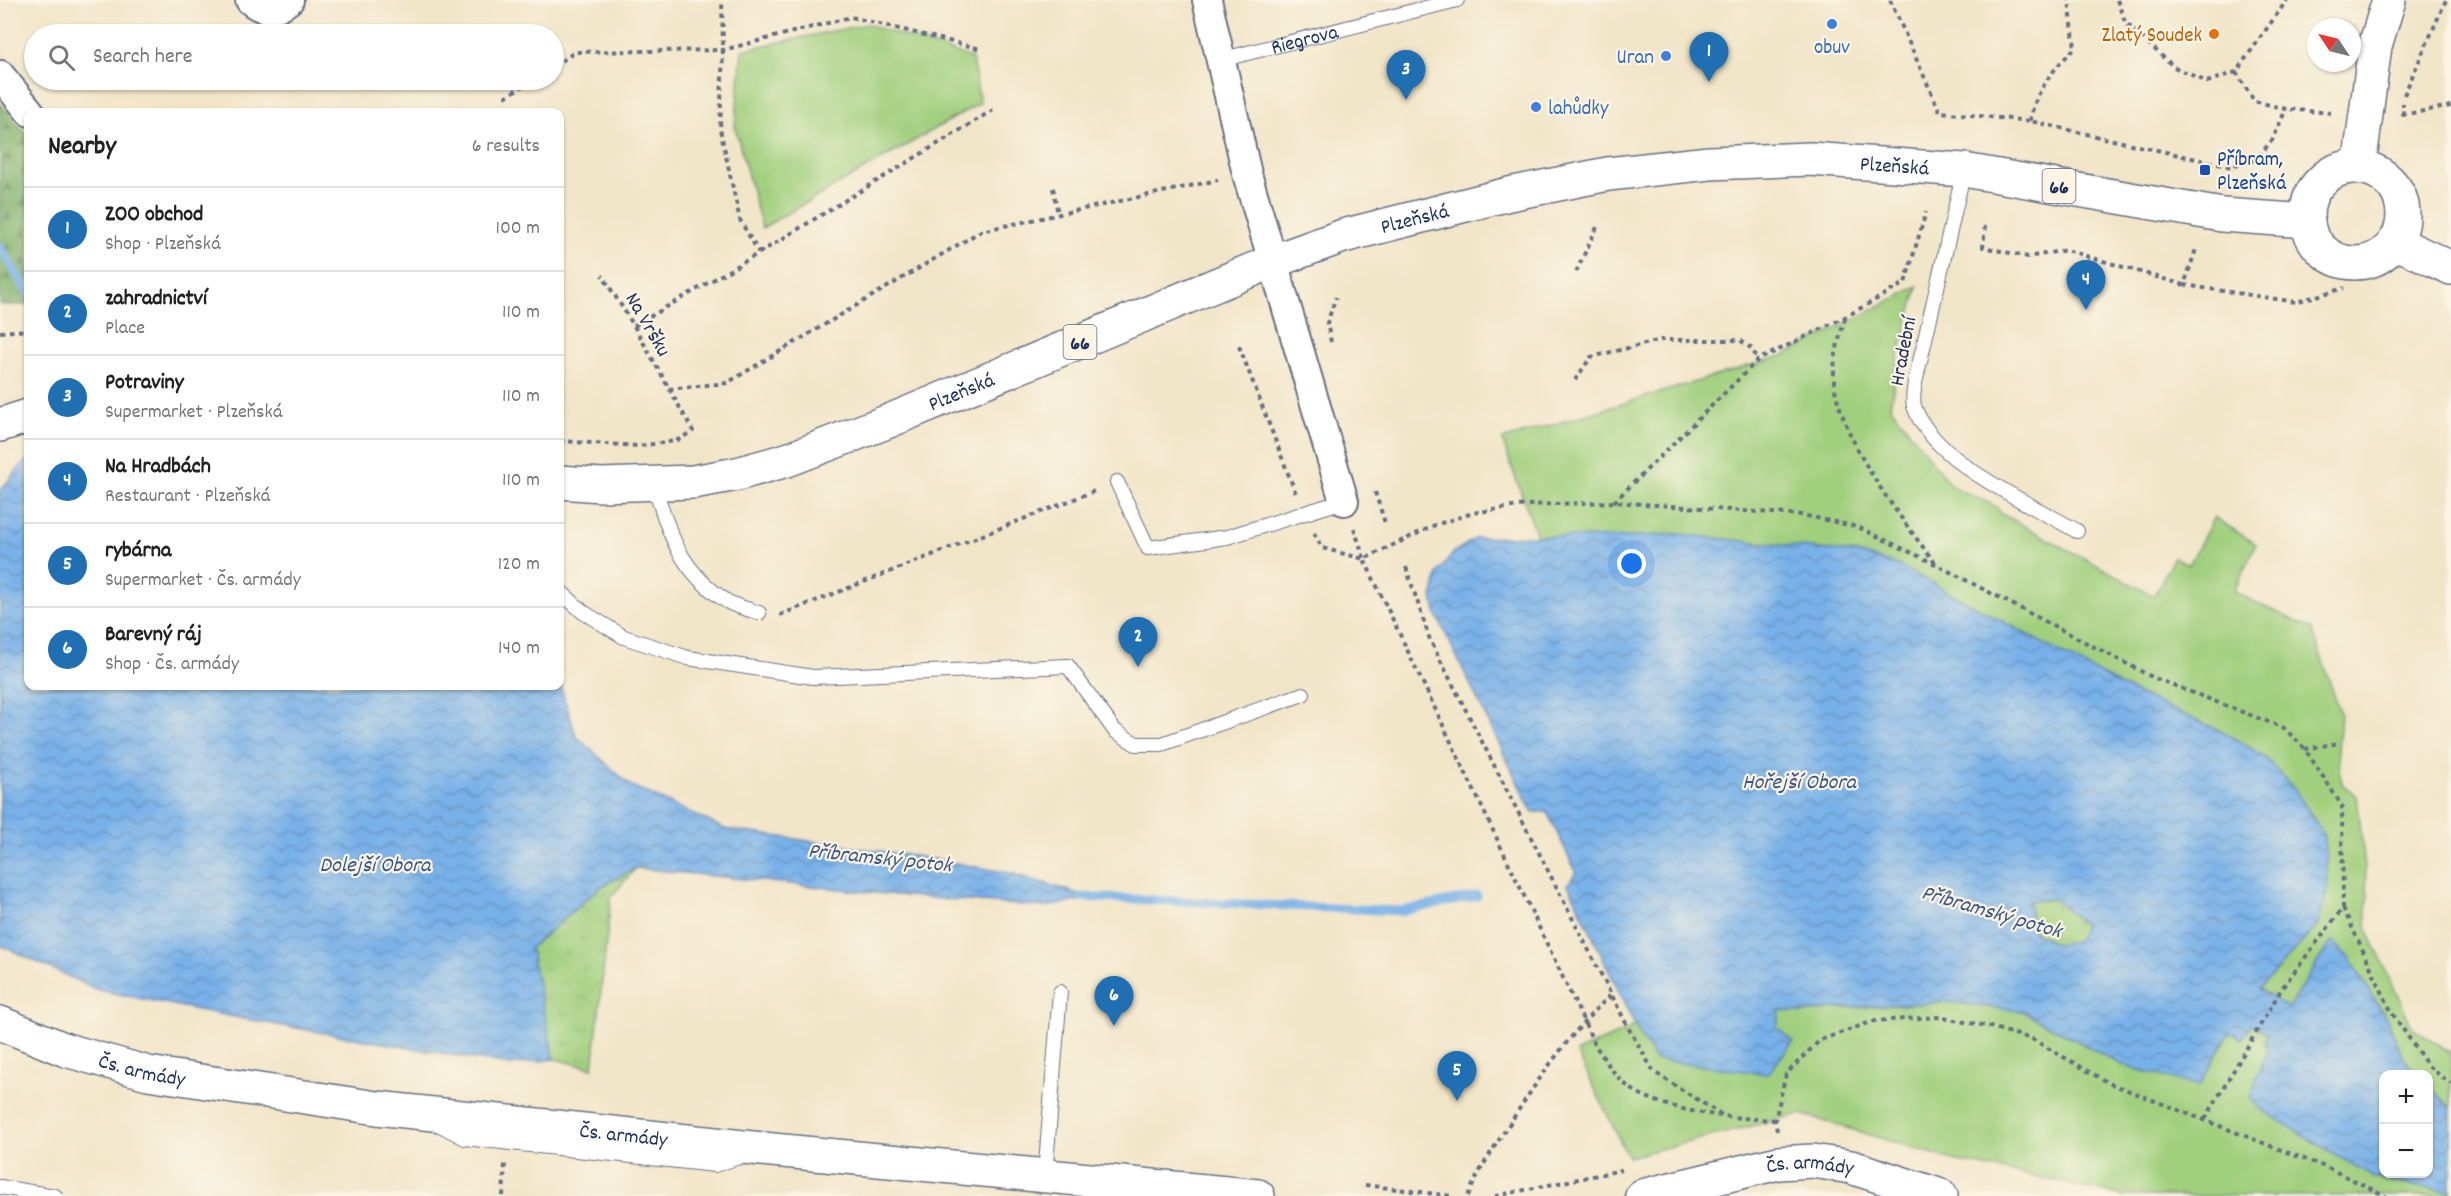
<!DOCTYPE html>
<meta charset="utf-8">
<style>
:root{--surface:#fff;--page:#f6f6f6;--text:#222;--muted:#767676;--line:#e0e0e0;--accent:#1f6fb2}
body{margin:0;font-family:Dekko,sans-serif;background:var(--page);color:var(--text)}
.controls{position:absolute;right:18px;bottom:18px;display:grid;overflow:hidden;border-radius:12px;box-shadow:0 2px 4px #0004}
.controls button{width:54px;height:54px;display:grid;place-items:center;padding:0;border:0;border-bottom:2px solid var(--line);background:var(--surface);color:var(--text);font:30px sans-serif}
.compass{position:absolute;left:2307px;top:18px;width:54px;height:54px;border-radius:50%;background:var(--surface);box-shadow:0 2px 4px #0004;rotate:305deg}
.you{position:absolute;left:1632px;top:564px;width:21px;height:21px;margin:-15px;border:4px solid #fff;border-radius:50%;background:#1a73e8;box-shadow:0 0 0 9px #1a73e833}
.badge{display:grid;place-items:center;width:39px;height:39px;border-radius:50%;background:var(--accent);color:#fff;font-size:20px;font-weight:700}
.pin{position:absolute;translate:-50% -50px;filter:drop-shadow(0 2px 3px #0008)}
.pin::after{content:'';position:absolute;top:32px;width:21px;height:18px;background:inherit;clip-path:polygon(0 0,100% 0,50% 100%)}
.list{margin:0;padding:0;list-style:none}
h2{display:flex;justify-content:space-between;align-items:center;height:78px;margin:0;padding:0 24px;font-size:26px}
h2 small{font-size:20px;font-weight:400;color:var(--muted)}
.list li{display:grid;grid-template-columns:39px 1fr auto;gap:18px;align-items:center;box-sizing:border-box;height:84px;padding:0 24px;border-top:2px solid var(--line)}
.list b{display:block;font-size:22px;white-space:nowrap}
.list p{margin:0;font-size:20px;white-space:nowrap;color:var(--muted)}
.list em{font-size:20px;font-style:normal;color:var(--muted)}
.icon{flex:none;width:33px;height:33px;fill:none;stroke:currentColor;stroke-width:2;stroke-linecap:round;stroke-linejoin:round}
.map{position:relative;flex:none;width:2451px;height:1196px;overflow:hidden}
.search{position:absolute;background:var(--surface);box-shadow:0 2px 4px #0004;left:24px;top:24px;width:540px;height:66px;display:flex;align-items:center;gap:15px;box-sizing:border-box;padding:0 21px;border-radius:33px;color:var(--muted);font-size:22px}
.panel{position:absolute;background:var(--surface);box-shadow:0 2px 4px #0004;left:24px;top:108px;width:540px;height:582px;border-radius:12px}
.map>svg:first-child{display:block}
</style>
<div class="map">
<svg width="2451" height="1196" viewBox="0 0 2451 1196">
<defs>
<pattern id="grass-tufts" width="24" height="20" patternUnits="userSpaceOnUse" patternTransform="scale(1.5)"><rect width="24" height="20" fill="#a0cf7d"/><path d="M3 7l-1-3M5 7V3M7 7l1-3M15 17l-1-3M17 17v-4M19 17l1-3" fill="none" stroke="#89b26e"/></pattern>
<pattern id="forest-firs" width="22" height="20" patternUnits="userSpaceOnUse" patternTransform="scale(1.5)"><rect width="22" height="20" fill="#80b26c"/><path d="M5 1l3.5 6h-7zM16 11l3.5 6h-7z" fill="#68915c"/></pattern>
<pattern id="water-waves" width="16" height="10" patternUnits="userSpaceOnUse" patternTransform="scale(1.5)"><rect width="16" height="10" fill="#78b1e8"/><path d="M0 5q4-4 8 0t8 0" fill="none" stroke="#6290bf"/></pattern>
</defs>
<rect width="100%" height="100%" fill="#fcf5e5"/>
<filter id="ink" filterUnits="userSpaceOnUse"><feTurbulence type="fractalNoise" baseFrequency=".0167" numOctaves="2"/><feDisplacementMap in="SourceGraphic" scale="12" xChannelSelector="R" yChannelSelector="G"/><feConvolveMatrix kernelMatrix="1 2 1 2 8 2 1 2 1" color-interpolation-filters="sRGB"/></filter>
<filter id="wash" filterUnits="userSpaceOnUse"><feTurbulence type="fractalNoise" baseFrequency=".008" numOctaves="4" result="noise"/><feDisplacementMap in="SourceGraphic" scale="24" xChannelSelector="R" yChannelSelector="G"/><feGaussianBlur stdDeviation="1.35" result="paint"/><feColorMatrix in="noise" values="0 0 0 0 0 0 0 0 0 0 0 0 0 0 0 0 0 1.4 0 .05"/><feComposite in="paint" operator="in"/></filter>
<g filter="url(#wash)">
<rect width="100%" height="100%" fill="#f1e5c8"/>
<!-- grass -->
<g fill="url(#grass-tufts)" stroke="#5e7f6e" stroke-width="1.5">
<polygon points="636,868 611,897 593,1068 554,1059 530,948 600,887"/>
<polygon points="2055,899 2084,925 2078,941 2056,944 2033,931 2028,901"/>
</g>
<!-- forest -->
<polygon fill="url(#forest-firs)" stroke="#4e7065" stroke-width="1.5" points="0,103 28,136 28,305 0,305"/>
<!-- green -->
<g fill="#a0cf7d" stroke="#5e7f6e" stroke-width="1.5">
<polygon points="867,24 972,58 980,103 762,228 735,127 742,50"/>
<polygon points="1918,286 1900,350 1890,406 1951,486 1997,507 2000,513 2154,596 2174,557 2189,565 2214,517 2256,544 2234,592 2312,629 2341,715 2338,750 2342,784 2357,796 2368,896 2366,927 2413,1029 2451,1052 2451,1108 2429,1086 2428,1074 2418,1074 2403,1058 2388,1021 2349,957 2333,941 2288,1008 2259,989 2319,924 2265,757 2227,734 2131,691 1900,566 1856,553 1678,534 1613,538 1537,536 1502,440 1785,355"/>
<polygon points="1949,1002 2022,1011 2124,1066 2252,1024 2268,1034 2264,1040 2268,1051 2256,1079 2374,1178 2419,1187 2451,1191 2451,1196 2126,1196 1957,1161 1800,1114 1628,1157 1577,1052 1635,1026 1656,1060 1777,1027 1780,1010 1805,1013 1839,1008"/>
</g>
<!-- water -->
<g fill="url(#water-waves)" stroke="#4a70a3" stroke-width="1.5" fill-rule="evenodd">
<polygon points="28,458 28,686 560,686 560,684 576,736 630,785 725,829 928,858 1010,873 1093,898 1046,907 906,896 636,868 600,887 530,948 554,1059 510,1065 244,1019 98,990 0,945 0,490"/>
<path d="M1678 534 1856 553 1900 566 2131 691 2227 734 2265 757 2295 790 2325 836 2328 884 2319 924 2259 989 2288 1008 2332 941 2349 957 2388 1021 2403 1058 2418 1074H2384V1174H2428L2429 1086 2451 1108V1191L2419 1187 2374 1178 2262 1110 2251 1098 2256 1079 2268 1051 2264 1039 2268 1034 2252 1024 2242 1039 2230 1032 2199 1086 2124 1066 2022 1011 1949 1002 1839 1008 1805 1013 1780 1010 1777 1027 1793 1042 1768 1074 1655 1060 1635 1026 1568 884 1576 872 1547 812H1532L1438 618 1432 598 1438 573 1454 552 1476 538 1537 536 1613 538ZM2055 899 2084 924 2078 941 2056 944 2033 931 2028 901Z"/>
</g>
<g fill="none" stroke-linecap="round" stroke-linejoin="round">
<!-- stream -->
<g stroke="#78b1e8" stroke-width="9">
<polyline points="0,247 28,293"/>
<polyline points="1082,897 1402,911 1477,896"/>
</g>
</g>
</g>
<g filter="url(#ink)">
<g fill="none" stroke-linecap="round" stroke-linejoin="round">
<!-- service casing -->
<g stroke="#666f83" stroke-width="16">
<g id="service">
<path id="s1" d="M1220 60 1457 0"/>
<path d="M1964 170 1915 383C1914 390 1912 399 1914 406 1932 462 2029 503 2077 531"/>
<polyline points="1117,482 1148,548 1227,537 1344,501"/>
<path d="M654 484C669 534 681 573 728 602 737 607 749 609 759 613"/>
<polyline points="560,591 583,612 624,637 688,658 813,677 1068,666 1115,731 1136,744 1162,744 1303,694"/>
<polyline points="440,1125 465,1138 715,1165 742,1156"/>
<polyline points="1045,1176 1060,992"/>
<polyline points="0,1187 55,1196"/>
</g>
</g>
<!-- minor casing -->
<g stroke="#666f83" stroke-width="32">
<g id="minor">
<path d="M250 0C264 12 275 11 289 0"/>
<polyline points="1207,0 1247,174 1344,501"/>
<polyline points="0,75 30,112"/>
</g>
</g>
<!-- tertiary casing -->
<g stroke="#666f83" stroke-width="36">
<g id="tertiary">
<path id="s2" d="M0 1023 66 1050 148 1073 377 1108 762 1149 1258 1196"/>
<path id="s3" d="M1642 1196 1778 1163 1813 1161 1851 1167 1941 1196"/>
</g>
</g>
<!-- secondary casing -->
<g stroke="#666f83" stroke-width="36">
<polyline id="secondary" points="2359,167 2375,46 2389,0"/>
</g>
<!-- primary casing -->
<g stroke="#666f83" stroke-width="36">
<g id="primary">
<circle cx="2355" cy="215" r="48"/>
<polyline points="2395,242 2451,268"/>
<polyline points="0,425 28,416"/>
<path id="s4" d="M560 482 601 485 693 482 737 474 787 460 889 421 1271 262 1343 236 1509 194 1608 174 1709 163 1810 159 1964 170 2222 215 2308 221"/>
</g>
</g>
<!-- path -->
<g stroke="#666f83" stroke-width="4" stroke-dasharray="4.5 4.5" stroke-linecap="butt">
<polyline points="1890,0 1940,112 2030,121 2231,167 2256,160 2273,139 2286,109"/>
<polyline points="2117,0 2125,22 2174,67 2207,82 2236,72 2287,0"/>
<polyline points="554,66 575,52 723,50 851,17 981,49"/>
<polyline points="2236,72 2254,101 2286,109 2331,113"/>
<polyline points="2404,95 2446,0"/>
<polyline points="505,97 533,80"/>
<polyline points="2402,115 2451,106"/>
<polyline points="2403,115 2403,103"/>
<path d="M2030 121C2035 91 2054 68 2075 48L2069 0"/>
<polyline points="1053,188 1058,214"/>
<polyline points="1985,226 1983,247 2028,257 2066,250 2184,285 2196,249"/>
<polyline points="759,253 993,110"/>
<polyline points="1576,272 1598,225"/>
<polyline points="2184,285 2296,302 2344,288"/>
<path d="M1845 318C1838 342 1830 369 1836 394 1851 455 1898 514 1935 563"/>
<polyline points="634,326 759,253 740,220 720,129 723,50 722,0"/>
<polyline points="0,332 28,330"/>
<polyline points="1331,342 1327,323 1336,297"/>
<polyline points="1239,346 1296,494"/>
<polyline points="1575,380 1591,357 1661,340 1740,340 1752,349 1758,360"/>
<polyline points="669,389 727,383 981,231 1218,180"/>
<polyline points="560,441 638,446 676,441 693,431 634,326 602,275"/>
<polyline points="1375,492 1386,526"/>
<polyline points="1614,502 1758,360 1845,317 1905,283 1926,212"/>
<polyline points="1354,528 1364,558"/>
<polyline points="1314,533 1322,548 1364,559"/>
<polyline points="1406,567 1430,640 1629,1029 1654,1072 1722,1115"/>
<polyline points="780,615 1097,490"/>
<polyline points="2305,749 2339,743"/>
<polyline points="2343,908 2392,1013 2428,1066 2451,1084"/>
<path d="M1775 1120C1732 1118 1667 1113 1630 1088 1615 1077 1605 1060 1595 1045L1364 559 1435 525 1473 513 1525 505 1614 502 1802 515 1858 527 1935 564 2152 677 2284 728 2305 749 2342 806 2343 908 2282 988 2204 1121"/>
<polyline points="1777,1131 1775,1120 1786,1074 1820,1040 1874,1021 1937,1017 1987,1026 2032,1039 2109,1083 2330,1169 2386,1196"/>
<polyline points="1365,1185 1452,1196"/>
<polyline points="503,1196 505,1164"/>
<path d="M1468 1196C1480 1167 1497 1143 1514 1117 1543 1072 1572 1031 1611 995"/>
<polyline points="1495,1196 1622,1170"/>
</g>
<!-- service -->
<use href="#service" stroke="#fff" stroke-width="14"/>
<!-- minor -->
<use href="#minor" stroke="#fff" stroke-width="28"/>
<!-- tertiary -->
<use href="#tertiary" stroke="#fff" stroke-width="33"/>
<!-- secondary -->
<use href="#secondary" stroke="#fff" stroke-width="33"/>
<!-- primary -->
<use href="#primary" stroke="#fff" stroke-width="33"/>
</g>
</g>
<!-- markers -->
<g fill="#3f7fe0" stroke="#fcf5e5" stroke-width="2">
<circle cx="1832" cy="24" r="6"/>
<circle cx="1666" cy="56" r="6"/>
<circle cx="1536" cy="107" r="6"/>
</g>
<circle fill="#e8710a" stroke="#fcf5e5" stroke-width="2" cx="2214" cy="34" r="6"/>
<rect fill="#1a4fb4" stroke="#fcf5e5" stroke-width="2" x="2199" y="164" width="12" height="12" rx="3"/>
<g text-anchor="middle" stroke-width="4.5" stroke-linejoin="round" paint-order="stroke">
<!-- shield labels -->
<g fill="#fcf5e5" stroke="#5e6a86" stroke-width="1.5">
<rect x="2042.5" y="169" width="33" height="34" rx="4.5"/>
<rect x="1063.5" y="325" width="33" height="34" rx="4.5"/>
</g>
<g font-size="20" font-weight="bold" fill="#1b2f5e">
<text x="2059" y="193">66</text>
<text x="1080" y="349">66</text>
</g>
<!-- food labels -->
<g font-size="21" fill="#c56008" stroke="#fcf5e5" text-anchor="end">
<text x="2202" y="41">Zlatý Soudek</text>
</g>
<!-- street labels -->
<g font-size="21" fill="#1b2f5e" stroke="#fcf5e5">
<text dy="7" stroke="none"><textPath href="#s1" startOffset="87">Riegrova</textPath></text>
<text dy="7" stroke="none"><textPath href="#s4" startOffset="1389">Plzeňská</textPath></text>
<text dy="7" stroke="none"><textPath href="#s4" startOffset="903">Plzeňská</textPath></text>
<text transform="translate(649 324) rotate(60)" y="7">Na Vršku</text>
<text transform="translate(1902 351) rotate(-79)" y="7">Hradební</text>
<text dy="7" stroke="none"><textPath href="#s4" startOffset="417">Plzeňská</textPath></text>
<text dy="7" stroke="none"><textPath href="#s2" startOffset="150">Čs. armády</textPath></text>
<text dy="7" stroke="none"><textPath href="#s2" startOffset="636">Čs. armády</textPath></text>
<text dy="7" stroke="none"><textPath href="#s3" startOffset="172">Čs. armády</textPath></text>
</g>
<!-- shop labels -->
<g font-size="21" fill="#366cbe" stroke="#fcf5e5">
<text x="1832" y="53">obuv</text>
<text x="1654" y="63" text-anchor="end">Uran</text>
<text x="1548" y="114" text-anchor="start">lahůdky</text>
</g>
<!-- transit labels -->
<g font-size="21" fill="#164399" stroke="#fcf5e5" text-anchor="start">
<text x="2217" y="165">Příbram,<tspan x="2217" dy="24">Plzeňská</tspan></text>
</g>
<!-- water labels -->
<g font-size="22" font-style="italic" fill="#375687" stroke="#fcf5e5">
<text x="1799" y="788">Hořejší Obora</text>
<text transform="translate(880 856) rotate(6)" y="8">Příbramský potok</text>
<text x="375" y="871">Dolejší Obora</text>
<text transform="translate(1992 910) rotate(16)" y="8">Příbramský potok</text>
</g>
</g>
</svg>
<div class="controls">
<button>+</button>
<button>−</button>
</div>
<svg class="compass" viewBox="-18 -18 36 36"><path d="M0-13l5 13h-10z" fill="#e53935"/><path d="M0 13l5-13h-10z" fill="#767676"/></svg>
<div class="you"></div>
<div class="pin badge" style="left:1709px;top:82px">1</div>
<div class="pin badge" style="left:1138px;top:667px">2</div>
<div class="pin badge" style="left:1406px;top:100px">3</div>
<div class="pin badge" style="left:2086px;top:310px">4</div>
<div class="pin badge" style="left:1457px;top:1101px">5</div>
<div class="pin badge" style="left:1114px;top:1026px">6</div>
<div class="search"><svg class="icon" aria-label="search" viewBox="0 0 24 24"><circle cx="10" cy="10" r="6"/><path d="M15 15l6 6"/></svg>Search here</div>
<section class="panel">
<h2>Nearby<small>6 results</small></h2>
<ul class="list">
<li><span class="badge">1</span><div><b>ZOO obchod</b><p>Shop · Plzeňská</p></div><em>100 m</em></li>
<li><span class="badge">2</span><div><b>zahradnictví</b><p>Place</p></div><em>110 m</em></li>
<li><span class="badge">3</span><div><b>Potraviny</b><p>Supermarket · Plzeňská</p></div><em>110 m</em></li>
<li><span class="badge">4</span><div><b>Na Hradbách</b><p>Restaurant · Plzeňská</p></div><em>110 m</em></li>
<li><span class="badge">5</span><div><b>rybárna</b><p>Supermarket · Čs. armády</p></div><em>120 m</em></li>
<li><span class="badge">6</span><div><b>Barevný ráj</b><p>Shop · Čs. armády</p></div><em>140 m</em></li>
</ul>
</section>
</div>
